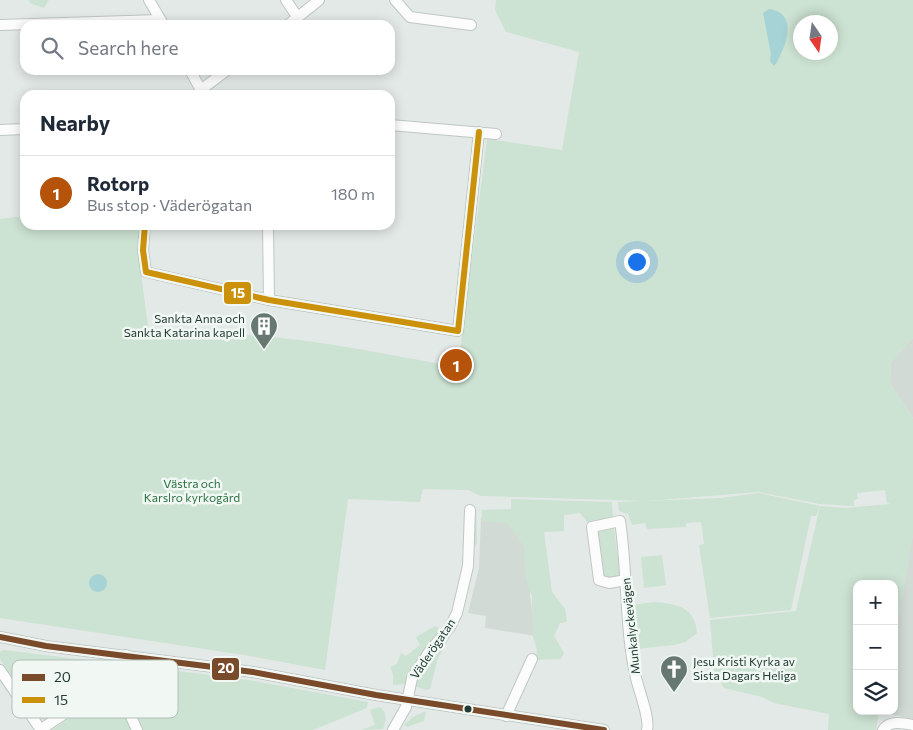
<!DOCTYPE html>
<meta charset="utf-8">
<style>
:root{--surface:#fff;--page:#f2f2f3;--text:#1f2937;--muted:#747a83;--line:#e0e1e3;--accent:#b45309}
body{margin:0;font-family:Commissioner,sans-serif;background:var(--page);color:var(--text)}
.controls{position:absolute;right:15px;bottom:15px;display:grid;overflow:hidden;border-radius:10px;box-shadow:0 2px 12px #0003}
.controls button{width:45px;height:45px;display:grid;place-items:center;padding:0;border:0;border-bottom:1px solid var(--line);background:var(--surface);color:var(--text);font:25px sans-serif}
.compass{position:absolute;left:793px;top:15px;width:45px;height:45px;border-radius:50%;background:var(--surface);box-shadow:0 2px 12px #0003;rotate:167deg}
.you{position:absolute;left:636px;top:261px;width:18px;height:18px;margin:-12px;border:4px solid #fff;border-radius:50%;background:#1a73e8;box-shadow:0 0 0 8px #1a73e833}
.badge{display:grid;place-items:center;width:32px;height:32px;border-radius:50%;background:var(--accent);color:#fff;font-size:16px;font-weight:700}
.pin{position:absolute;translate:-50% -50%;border:2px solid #fff;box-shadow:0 1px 5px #0006}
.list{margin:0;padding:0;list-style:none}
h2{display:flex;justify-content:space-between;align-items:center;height:65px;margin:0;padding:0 20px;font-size:21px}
h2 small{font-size:16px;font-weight:400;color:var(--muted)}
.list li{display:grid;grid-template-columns:32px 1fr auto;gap:15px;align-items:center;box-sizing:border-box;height:75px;padding:0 20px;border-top:1px solid var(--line)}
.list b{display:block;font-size:19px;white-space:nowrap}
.list p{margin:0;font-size:16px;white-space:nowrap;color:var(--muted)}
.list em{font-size:16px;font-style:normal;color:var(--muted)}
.icon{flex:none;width:28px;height:28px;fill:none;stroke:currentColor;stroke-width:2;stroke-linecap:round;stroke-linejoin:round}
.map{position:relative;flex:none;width:913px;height:730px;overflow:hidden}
.search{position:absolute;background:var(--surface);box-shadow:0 2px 12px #0003;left:20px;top:20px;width:375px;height:55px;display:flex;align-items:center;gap:12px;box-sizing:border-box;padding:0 18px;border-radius:15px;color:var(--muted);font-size:19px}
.panel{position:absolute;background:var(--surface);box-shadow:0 2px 12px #0003;left:20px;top:90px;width:375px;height:140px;border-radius:15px}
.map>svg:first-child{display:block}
</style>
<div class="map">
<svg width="913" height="730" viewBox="0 0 913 730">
<rect width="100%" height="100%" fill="#e3e9e6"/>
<!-- built -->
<g fill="#d1dad5">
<polygon points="913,338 913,418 890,384 891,362"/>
<polygon points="481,518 506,519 532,559 530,595 536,636 485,628 486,616 468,613 479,568"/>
<polygon points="913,534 913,719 879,712 894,711 894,642"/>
</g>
<!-- green -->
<g fill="#cce2d2" fill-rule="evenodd">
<polygon points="29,0 49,0 44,8 30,3"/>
<path d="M496 0H913V338L891 362 890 384 913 418V534L894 642V584H857V711H879L876 730H828L829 714 774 703 762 697 724 688 714 670 710 620 796 611 820 506 845 508 891 504 887 503 885 490 857 493 858 499 854 500V506L820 504 758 492 647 501 481 496 468 490 423 489 420 502 348 499 325 670 244 655 0 618V219L25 216V225H140L138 252 149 333C181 341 215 333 247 335 318 339 389 355 458 367L487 139 562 150 579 52 506 32 495 10ZM800 22H830V52H800Z"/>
<polygon points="758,493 820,506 816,516 811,516 791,610 710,618 699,545 704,544 701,522 686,523 686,527 647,529 645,523 632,525 628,514 619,511 618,502 721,498"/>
<polygon points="511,499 612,502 613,520 589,524 580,513 564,515 564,531 544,532 552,592 565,609 567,622 560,623 554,636 564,653 561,659 536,660 537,649 533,637 532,596 525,577 524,547 507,523 482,521 482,510 511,509"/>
<polygon points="476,508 477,543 475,547 475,509"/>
<polygon points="611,526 614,528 620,577 602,580 595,530"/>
<polygon points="662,555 666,585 644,588 641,557"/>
<path d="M655 602C677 604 695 607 697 633L685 642 674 645 636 649 631 605Z"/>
<polygon points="435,626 439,628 440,632 407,684 393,685 393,674 390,667 397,664 401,653 406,656 420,645 416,637"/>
<polygon points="449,635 451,635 438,658 430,689 426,690 414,686 420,672"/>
<polygon points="4,650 110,663 112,666 110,677 44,720 41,719 0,659 0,652"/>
<polygon points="147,667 248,680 368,702 367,708 313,730 143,730 124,684"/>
<polygon points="111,690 117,692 132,730 52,730"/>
<path d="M380 707C388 713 386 720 383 729L361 730 375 725 370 710Z"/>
<polygon points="426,711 424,721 407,727 404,725 413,717"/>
</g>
<!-- water -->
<g fill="#a5d3d6">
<path d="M769 9C792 12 790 33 783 49 780 55 778 62 774 66L770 61 771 54 763 13Z"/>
<circle cx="98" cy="583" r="9"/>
</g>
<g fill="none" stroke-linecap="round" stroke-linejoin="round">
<!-- minor casing -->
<g stroke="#c0c6c3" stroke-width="12">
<g id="minor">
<polyline points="149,0 163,24"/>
<polyline points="286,0 298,18"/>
<polyline points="395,0 410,17 471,25"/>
<polyline points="0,25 160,20"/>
<polyline points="288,25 319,0"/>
<polyline points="190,70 203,94"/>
<polyline points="202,89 227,70"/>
<polyline points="390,125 496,134"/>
<polyline points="0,130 25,129"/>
<polyline points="145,225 143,250 146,272 269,300 458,331 479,132"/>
<polyline points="268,225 269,300"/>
<path d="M626 580 609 583 599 580 592 527 620 521C628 573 624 627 636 678 639 691 650 718 647 730"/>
<polyline points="0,637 46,646 253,672 376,695 604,730"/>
<polyline points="0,670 41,730"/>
<polyline points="115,681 137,730"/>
<polyline points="506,716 532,659"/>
<polyline points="40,730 120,677 125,667 126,655"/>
<polyline points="393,730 406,707 412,678 429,652 450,627 457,613 468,566 470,510"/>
<path d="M883 730C889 720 903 723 913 725"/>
</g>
</g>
<!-- minor -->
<use href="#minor" stroke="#fbfcfb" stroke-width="10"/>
<!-- bus-1 casing -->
<g stroke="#f1f8f4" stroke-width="10">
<polyline id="bus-1" points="0,637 46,646 253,672 376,695 604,730"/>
</g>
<!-- bus-2 casing -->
<g stroke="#f1f8f4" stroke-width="10">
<polyline id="bus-2" points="145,225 143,250 146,272 269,300 458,331 479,132"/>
</g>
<!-- bus-1 -->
<use href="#bus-1" stroke="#7a4b2a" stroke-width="6"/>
<!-- bus-2 -->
<use href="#bus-2" stroke="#cc910a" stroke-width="6"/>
</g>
<!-- icons -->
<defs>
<g id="building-pin" transform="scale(1.4375)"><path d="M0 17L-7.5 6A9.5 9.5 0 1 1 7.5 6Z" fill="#667871" stroke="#f1f8f4"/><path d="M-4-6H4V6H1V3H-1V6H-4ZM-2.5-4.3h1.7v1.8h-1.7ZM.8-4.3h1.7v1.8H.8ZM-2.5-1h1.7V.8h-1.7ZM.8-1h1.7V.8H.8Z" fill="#fff"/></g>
<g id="church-pin" transform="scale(1.4375)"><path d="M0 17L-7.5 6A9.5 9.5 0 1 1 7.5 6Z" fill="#667871" stroke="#f1f8f4"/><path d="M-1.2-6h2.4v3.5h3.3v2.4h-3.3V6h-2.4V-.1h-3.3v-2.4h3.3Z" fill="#fff"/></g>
</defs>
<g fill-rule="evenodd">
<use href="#building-pin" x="264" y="326"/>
<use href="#church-pin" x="674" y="669"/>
</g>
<!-- markers -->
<circle fill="#223b32" stroke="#f1f8f4" stroke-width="2" cx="468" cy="709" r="4.5"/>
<g text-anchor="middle" stroke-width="5" stroke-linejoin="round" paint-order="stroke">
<!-- poi labels -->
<g font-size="12" fill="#223b32" stroke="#f1f8f4" text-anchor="end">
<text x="245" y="323">Sankta Anna och<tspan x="245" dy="14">Sankta Katarina kapell</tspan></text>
<text x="693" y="666" text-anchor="start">Jesu Kristi Kyrka av<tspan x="693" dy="14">Sista Dagars Heliga</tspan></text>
</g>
<!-- park labels -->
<g font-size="12" fill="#2d7143" stroke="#f1f8f4">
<text x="192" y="488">Västra och<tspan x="192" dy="14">Karslro kyrkogård</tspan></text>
</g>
<!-- street labels -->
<g font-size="12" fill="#223b32" stroke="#f1f8f4">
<text transform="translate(631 626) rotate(-96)" y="4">Munkalyckevägen</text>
<text transform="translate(433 649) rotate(-56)" y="4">Väderögatan</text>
</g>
</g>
<!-- legend -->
<rect x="12" y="660" width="166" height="58" rx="8" fill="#f1f8f4" stroke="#b3bfba" stroke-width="1"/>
<rect x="22" y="674" width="23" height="7" fill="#7a4b2a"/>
<rect x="22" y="697" width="23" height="6" fill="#cc910a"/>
<g font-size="14" fill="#223b32">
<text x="54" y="682">20</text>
<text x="54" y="705">15</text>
</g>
<g stroke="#f1f8f4" stroke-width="2">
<rect x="223" y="281" width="29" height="24" rx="5" fill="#cc910a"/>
<rect x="211" y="657" width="29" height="24" rx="5" fill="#7a4b2a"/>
</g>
<g font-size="14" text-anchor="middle" font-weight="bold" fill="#fff">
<text x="238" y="298">15</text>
<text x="226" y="673">20</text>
</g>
</svg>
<div class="controls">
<button>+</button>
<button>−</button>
<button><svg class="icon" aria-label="layers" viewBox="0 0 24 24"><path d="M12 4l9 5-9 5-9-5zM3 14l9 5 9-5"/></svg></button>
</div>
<svg class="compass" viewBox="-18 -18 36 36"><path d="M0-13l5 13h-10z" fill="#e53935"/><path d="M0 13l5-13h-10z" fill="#747a83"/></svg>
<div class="you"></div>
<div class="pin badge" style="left:456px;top:365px">1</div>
<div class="search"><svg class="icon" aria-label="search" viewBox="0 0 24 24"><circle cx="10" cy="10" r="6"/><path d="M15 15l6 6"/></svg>Search here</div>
<section class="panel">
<h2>Nearby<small></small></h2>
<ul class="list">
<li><span class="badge">1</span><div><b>Rotorp</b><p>Bus stop · Väderögatan</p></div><em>180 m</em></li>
</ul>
</section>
</div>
